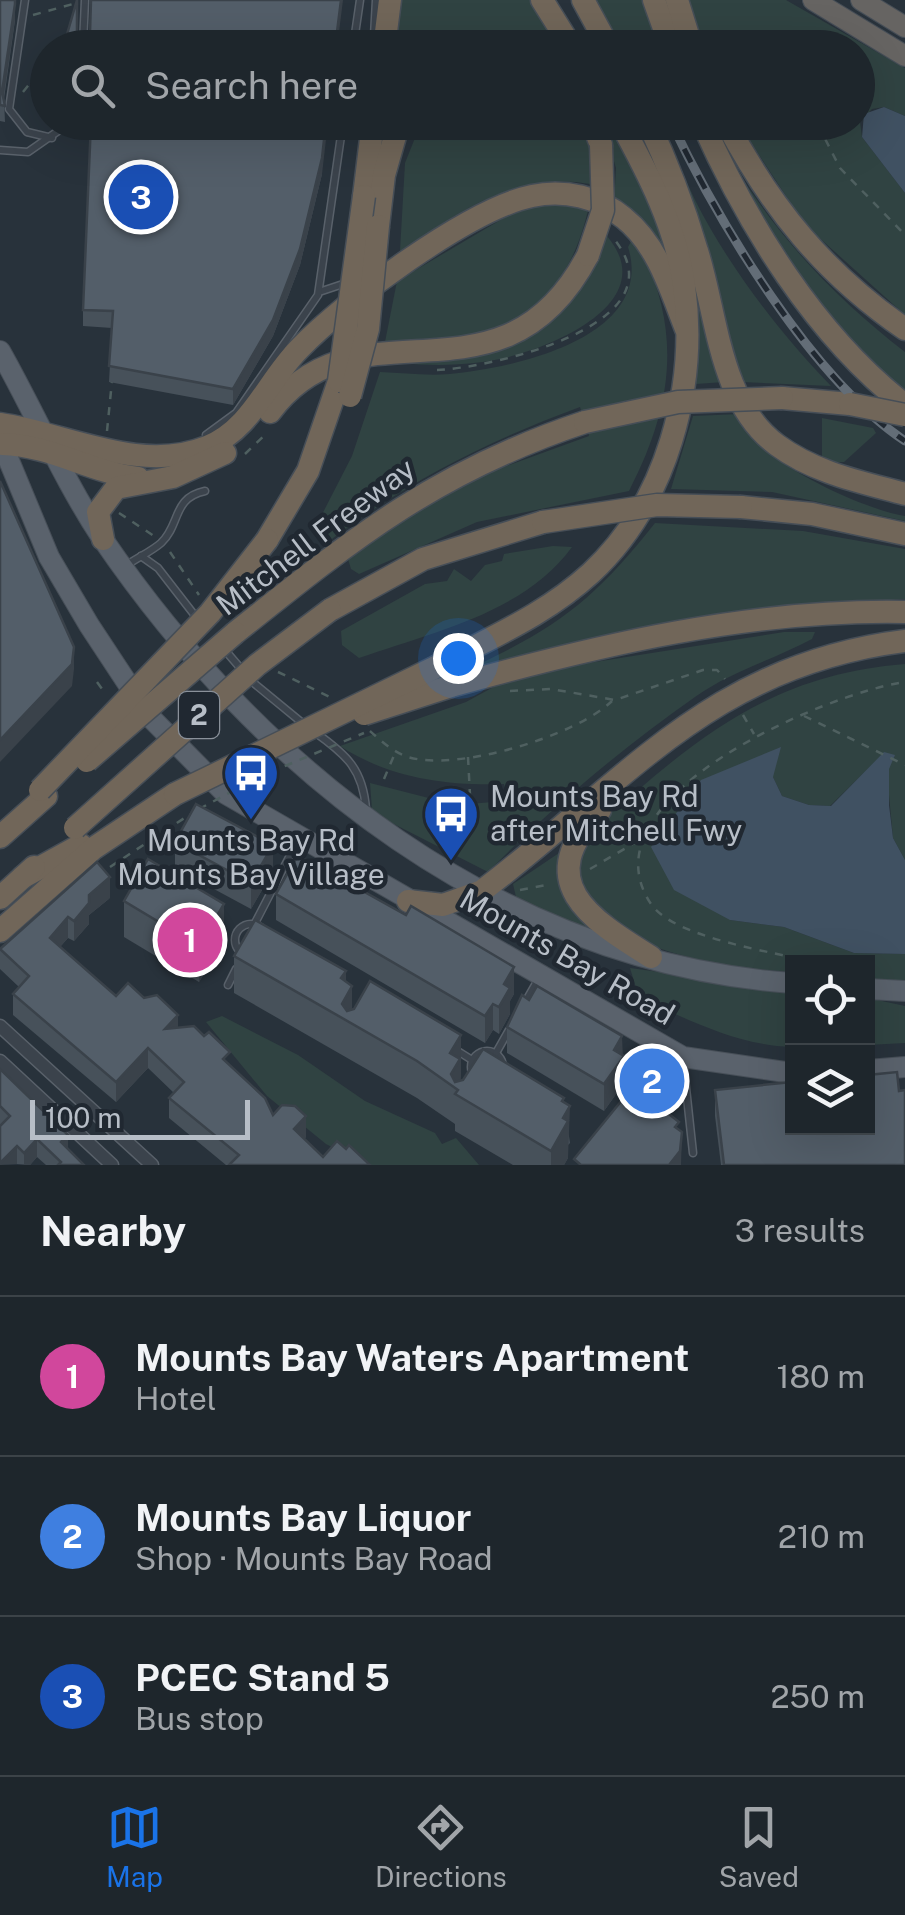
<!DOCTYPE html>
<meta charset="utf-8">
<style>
:root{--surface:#1e262c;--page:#262e34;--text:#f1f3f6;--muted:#a1a5a9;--line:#3c4348;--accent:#1a73e8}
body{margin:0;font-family:"Public Sans",sans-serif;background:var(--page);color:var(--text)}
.controls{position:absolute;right:30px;bottom:30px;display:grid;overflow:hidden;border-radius:0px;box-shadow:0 10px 40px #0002}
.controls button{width:90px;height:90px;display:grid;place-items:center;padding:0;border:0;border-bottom:2px solid var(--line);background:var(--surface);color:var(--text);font:50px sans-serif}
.scale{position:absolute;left:30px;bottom:25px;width:220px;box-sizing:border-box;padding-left:10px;border:5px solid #b7bec7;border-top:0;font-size:28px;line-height:35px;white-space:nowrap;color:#b7bec7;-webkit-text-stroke:8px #202831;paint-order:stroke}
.you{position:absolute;left:458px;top:658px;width:35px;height:35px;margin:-25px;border:8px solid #fff;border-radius:50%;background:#1a73e8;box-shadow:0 0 0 15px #1a73e833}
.badge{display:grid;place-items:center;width:65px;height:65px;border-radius:50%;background:var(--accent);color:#fff;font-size:32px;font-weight:700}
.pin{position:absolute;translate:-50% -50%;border:5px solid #fff;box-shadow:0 2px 10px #0006}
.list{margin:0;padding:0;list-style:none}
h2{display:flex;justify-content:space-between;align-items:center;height:130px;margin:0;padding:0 40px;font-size:42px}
h2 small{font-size:32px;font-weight:400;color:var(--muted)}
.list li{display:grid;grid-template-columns:65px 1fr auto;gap:30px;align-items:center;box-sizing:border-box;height:160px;padding:0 40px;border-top:2px solid var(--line)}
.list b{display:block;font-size:38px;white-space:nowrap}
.list p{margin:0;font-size:32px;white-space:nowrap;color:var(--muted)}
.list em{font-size:32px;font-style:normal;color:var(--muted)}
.icon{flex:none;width:55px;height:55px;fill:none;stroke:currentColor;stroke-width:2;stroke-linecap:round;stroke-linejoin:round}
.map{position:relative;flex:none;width:905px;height:1165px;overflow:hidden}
.search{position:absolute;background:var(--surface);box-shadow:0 10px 40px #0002;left:30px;right:30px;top:30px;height:110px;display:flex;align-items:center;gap:25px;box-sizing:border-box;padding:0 35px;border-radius:55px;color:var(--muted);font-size:38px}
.sheet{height:610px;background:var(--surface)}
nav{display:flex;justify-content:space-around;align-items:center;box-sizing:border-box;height:140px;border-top:2px solid var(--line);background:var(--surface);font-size:28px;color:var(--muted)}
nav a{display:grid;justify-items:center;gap:5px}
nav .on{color:var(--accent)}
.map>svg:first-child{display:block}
</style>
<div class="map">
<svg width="905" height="1165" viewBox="0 0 905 1165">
<rect width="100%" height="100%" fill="#28323b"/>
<!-- green -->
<g fill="#304342">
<polygon points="399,0 535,0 564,48 396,48"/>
<polygon points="591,0 646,0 664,47 628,47 623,39 625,47 617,47"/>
<polygon points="684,0 786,0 905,68 905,116 884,107 872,109 860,122 862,137 905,193 905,315 805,225 738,123 858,122 858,48 703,47"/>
<path d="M421 123H578L589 147 590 184C515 171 461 211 400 251L405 163Z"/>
<polygon points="603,123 609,123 643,181 671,257 614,203 616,168"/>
<polygon points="630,123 642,123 663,170 724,382 696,384 696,297"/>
<path d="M655 123H661C673 148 683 175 695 200 729 267 779 332 831 386L742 382Z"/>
<path d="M739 173C783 243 839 301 905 352V397L847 345 733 177Z"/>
<path d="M547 201 589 206C564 320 492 343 385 342L397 281 514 212Z"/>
<path d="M607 236C663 302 552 348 500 359 466 366 433 366 400 363 503 360 564 335 607 236Z"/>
<path d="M634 236C683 325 675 402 629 491L477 522 359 574 351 569 348 559 408 515 479 476 589 436 580 407C488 441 406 482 328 542L314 530 352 456 380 372C403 373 427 376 450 374 515 368 656 337 628 247Z"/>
<path d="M740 414C749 427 758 442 769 452 797 477 868 510 905 516V521L772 492 671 489 693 416Z"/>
<polygon points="822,418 873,428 876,433 844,462 822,463"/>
<path d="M655 523 803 531 905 549V599L800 606 477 671 479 664C562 625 598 595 655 523Z"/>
<path d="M553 546 572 547C524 613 433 632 359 658L342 645 341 631 425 584 447 581 454 569 471 581 485 565 502 561 504 554Z"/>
<path d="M784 632H815L812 639C773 660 731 671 695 697 622 748 550 809 488 872L384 819 372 810 370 783 456 805 506 801 504 784C446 786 389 778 340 746L466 702 499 684 557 668Z"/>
<path d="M905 664V860L893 838 885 752 830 806 809 805 782 796 773 777 730 920 784 927 854 953 905 954V982L868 979V962H792V972C732 969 556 947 582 852 589 826 617 808 637 791 720 719 792 673 905 664Z"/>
<polygon points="559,853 561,880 597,936 516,897 513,884"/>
<path d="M630 968 792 990V1047C736 1045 690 1020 639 998Z"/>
<polygon points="868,998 905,1006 905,1043 868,1045"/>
<polygon points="222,1016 298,1055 365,1101 435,1133 442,1144 456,1138 479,1165 367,1165 326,1144 267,1096 206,1022"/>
</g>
<!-- water -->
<g fill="#405162">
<polygon points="884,107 905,116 905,193 862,137 864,114"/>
<polygon points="781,747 773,777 782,796 809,805 831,806 884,752 895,755 889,769 889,805 893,838 905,860 905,954 854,953 784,927 730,920 674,890 651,847 701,780"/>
</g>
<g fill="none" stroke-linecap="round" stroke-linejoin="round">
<!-- service casing -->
<g stroke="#59616a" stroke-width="9">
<g id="service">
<polyline points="25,0 9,109 27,132 52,138"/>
<polyline points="374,36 376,0"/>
<polyline points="83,44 85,0"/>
<polyline points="353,48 360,0"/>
<polyline points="0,150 28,152 71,122"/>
<polyline points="319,292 346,283"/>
<polyline points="206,435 236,413 318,295 343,122"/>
<polyline points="141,556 158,568 196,617"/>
<path d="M127 565C137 558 152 551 161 543 181 524 172 498 205 491"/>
<polyline points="224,649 242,670"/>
<polyline points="250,680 306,726"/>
<path d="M316 733C347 755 363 770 366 809"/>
<polyline points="255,923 299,838"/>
<circle cx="251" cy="940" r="16"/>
<polyline points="228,985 236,969"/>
<polyline points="523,1006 539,978"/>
<polyline points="456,1050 472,1060"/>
<circle cx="487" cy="1067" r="16"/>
<polyline points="496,1053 509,1030"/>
<polyline points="683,1060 693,1153"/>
</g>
</g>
<!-- minor casing -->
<g stroke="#59616a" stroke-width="15">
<g id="minor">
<polyline points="0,1026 152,1165"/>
<polyline points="0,1061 112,1165"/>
</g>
</g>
<!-- primary casing -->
<g stroke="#474f58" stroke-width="22">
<g id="primary">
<path d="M0 351C35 413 63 479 102 538 261 771 502 962 792 983"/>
<polyline points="0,439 49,557 89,625 149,716 226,794 683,1057 792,1073"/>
<polyline points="868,989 905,991"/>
<polyline points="868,1070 905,1067"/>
</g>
</g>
<!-- trunk casing -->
<g stroke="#464e57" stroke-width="22">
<g id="trunk">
<polyline points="813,0 905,56"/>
<polyline points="861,0 905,27"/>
</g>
</g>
<!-- motorway casing -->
<g stroke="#464e57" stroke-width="25">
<g id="motorway">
<polyline points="542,0 572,48"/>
<polyline points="583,0 609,48"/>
<polyline points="654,0 671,48"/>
<polyline points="677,0 692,48"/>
<polyline points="384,48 390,0"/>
<polyline points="592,122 601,145"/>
<path d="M648 122C668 164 684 207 697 251 717 313 719 403 777 445 815 473 861 482 905 494"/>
<path d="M702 122C748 225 815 335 905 405"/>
<path d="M726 122C771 208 825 274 905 329"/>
<polyline points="364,196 373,122"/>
<polyline points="378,226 384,175 399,122"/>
<polyline points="782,398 850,404"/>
<path d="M270 412C359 292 502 420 588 255"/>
<path d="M0 424C67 434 140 474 207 447 252 429 267 381 299 349 344 302 469 209 532 196 564 189 599 197 624 218 658 245 671 291 686 329"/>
<path d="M2 444C50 445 90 472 138 478"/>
<polyline points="741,507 812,514 905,534"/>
<polyline points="103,539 98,512 116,488 173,477 225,453"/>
<polyline points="267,540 308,471 339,381"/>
<polyline points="330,610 423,559 543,522"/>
<path d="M235 633C355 537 437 471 585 422"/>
<path d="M434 668C489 638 544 616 591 573 667 502 698 387 684 285 676 227 648 173 620 122"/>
<path d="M451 686C599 645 750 609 905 612"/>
<path d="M600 810C530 882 590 919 651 957"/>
<polyline points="0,837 46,796"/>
<polyline points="23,877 81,845"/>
<polyline points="0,898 34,867"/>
<path d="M408 901 443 905 482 891C627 781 711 665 905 641"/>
<polyline points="0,931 94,848 175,794"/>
</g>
</g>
<!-- path -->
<g stroke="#4f6060" stroke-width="2.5" stroke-dasharray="8 8" stroke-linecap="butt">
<polyline points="33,15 73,4"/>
<polyline points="58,48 67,37"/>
<polyline points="23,92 48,61"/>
<polyline points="800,122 811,126 821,122"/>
<polyline points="818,125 840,168 905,235"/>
<path d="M437 370C490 368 684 325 614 239"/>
<polyline points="107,431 112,381"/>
<polyline points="245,454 268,432"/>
<polyline points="119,513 154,536"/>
<polyline points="170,552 199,595"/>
<polyline points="278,672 330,697"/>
<polyline points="97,682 105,693"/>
<polyline points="510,691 551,689 615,700 703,670 717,670 725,679"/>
<polyline points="743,715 754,734"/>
<polyline points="804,716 905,765"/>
<path d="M370 731C381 741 393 752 408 757 457 772 576 736 612 701"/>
<polyline points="468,757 470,795"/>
<polyline points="384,779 395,753"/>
<polyline points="590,869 643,838"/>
<polyline points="520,890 551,884"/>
<path d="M814 962C774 952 674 938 651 904 579 797 830 692 905 682"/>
</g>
<!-- service -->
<use href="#service" stroke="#3b434c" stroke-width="6"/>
<!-- minor -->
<use href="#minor" stroke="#3b434c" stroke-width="12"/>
<!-- primary -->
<use href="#primary" stroke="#5a626c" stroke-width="20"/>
<!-- trunk -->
<use href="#trunk" stroke="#666462" stroke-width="20"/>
<!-- motorway -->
<use href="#motorway" stroke="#716659" stroke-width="22"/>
<!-- rail casing -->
<g stroke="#636d77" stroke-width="9">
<path id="rail" d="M671 122C719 223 812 379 905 441"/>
</g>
<!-- rail -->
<use href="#rail" stroke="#202831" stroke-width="5" stroke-dasharray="15" stroke-linecap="butt"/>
<!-- motorway-bridge casing -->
<g stroke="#464e57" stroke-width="25" stroke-linecap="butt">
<g id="motorway-bridge">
<polyline points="588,255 603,210 601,145"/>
<polyline points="339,381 364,196"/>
<polyline points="350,396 368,329 378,226"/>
<polyline points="850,404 905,415"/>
<polyline points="585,422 678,402 782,398"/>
<polyline points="543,522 657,505 741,507"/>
<polyline points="364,714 451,686"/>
<polyline points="87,761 235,633"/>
<polyline points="40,790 210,613 267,540"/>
<polyline points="175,794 434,668"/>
<polyline points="75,828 257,665 330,610"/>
</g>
</g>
<!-- path-bridge -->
<g stroke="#4f6060" stroke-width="2.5" stroke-dasharray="8 8" stroke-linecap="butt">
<polyline points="199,809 261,776 364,733"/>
<polyline points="110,867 192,813"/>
</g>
<!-- motorway-bridge -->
<use href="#motorway-bridge" stroke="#716659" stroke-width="22"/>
</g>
<!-- wall -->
<g fill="#47515a">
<polygon points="0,0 15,20 4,99 5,122 0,121"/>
<polygon points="322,174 300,265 273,336 233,405 109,382 112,328 83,326 83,310"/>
<polygon points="175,842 273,871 251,909 175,868"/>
<polygon points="276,894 514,994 510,1001 510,1014 499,1034 493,1030 485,1043 276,920"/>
<polygon points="110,898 89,915 89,924 74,941 68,938 60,947 116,996 178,1028 230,1065 273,1115 306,1137 304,1139 323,1157 346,1149 370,1165 226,1165 169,1118 169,1098 174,1093 148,1068 116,1102 13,1015 13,994 19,987 0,969 0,949"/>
<polygon points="124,901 224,941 199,982 124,937"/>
<polygon points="234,956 346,982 352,1010 461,1071 460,1081 564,1103 570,1143 568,1145 568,1158 564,1165 513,1165 455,1131 455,1124 417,1098 234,993"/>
<polygon points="507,1027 622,1055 624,1083 604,1111 507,1053"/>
<polygon points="0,1069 68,1149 84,1165 46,1165 37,1157 30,1165 17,1164 0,1124"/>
<polygon points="715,1090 899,1091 905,1165 721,1165 715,1116"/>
</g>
<!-- shaded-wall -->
<g fill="#3a424a">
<polygon points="341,0 343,0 337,48 335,48"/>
<polygon points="15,4 15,20 2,108 2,92"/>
<polygon points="326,122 328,122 322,174 300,265 273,336 233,405 233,389"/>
<polygon points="74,647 74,669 72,686 0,762 0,740"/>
<polygon points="273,845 273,871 251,909 251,883"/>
<polygon points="110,877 110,898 89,915 89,924 74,941 74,921 89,895"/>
<polygon points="224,904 224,941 199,982 199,946"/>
<polygon points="68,917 68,938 50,958 50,938"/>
<polygon points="514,967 514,994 510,1001 510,1014 499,1034 499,1007 504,984"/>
<polygon points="346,971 346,997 352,986 352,1022 342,1018 341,978"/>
<polygon points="493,1004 493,1030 485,1043 485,1016"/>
<polygon points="178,1015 178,1035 165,1029"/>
<polygon points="461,1035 461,1071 460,1096 458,1090 450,1084 450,1053"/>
<polygon points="622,1036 624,1083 604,1111 604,1084 614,1050"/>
<polygon points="148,1048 148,1068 116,1102 116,1082"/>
<polygon points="658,1074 659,1116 651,1126 651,1083"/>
<polygon points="564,1098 564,1116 570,1106 568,1158 564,1165 551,1165 551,1151 562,1101"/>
<polygon points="306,1116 306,1137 294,1150 294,1129"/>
<polygon points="682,1132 681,1165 669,1165"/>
<polygon points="68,1135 68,1153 61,1142"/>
<polygon points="37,1139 37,1157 30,1165 24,1165 24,1153"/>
<polygon points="17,1146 17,1164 0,1165 0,1163"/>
</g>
<!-- building -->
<g fill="#535e69" stroke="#3a424a" stroke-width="2.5">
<polygon points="0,0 15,0 15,4 2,92 5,106 0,105"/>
<polygon points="77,0 77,33 84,38 90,32 91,0 341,0 335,48 63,48"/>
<polygon points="91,122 326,122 322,158 300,249 273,320 233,389 109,366 113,311 83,310"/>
<polygon points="0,481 74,647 72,664 0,740"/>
<polygon points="196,804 273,845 251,883 175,842"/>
<polygon points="298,855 406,915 411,906 514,967 504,984 510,988 499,1007 493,1004 485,1016 276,894"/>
<polygon points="148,859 224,904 199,946 124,901"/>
<polygon points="97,862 110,877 89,895 89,903 74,921 68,917 50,938 116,996 128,983 144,998 157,995 178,1015 165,1029 194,1026 204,1036 209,1032 230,1052 223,1059 265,1098 273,1115 282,1105 295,1106 306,1116 294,1129 323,1157 337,1141 346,1149 349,1145 370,1165 229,1165 239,1155 169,1098 184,1082 148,1048 116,1082 13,994 29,976 0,949"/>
<polygon points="255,920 346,971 341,978 352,986 342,1004 347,1011 354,1009 370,981 461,1035 450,1053 460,1059 451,1074 455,1082 463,1080 483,1049 564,1098 562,1101 570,1106 563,1118 568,1121 551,1151 455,1094 458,1090 417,1061 234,956"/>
<polygon points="537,986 622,1036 614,1050 624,1056 604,1084 507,1027 522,995 529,1000"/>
<polygon points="649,1067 658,1074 651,1083 659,1090 651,1100 679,1122 675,1127 682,1132 680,1151 669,1165 581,1165 574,1159"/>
<polygon points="0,1069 68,1135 61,1142 84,1165 58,1165 61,1162 37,1139 24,1153 17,1146 0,1163 0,1126 10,1116 0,1106"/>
<polygon points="897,1072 899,1091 905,1090 905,1165 724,1165 715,1090 792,1082 792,1128 868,1128 868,1075"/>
</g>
<!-- icons -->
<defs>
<g id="bus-pin" transform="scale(2.875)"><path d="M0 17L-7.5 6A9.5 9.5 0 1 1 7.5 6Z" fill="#1a4fb4" stroke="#202831"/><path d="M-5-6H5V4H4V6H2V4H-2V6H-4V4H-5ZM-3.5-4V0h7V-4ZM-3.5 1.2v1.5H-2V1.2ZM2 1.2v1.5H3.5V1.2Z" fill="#fff"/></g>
</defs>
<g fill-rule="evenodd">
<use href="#bus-pin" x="251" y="773"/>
<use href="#bus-pin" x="451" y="814"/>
</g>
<g text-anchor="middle" stroke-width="9" stroke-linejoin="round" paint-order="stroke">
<!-- shield labels -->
<rect fill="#202831" stroke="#8a919a" stroke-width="2.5" x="179" y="692" width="40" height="46" rx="8"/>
<g font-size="28" font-weight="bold" fill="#b7bec7">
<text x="199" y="725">2</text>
</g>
<!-- street labels -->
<g font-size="30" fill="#b7bec7" stroke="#202831">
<text transform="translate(316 537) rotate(-37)" y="10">Mitchell Freeway</text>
<text transform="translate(567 957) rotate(30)" y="10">Mounts Bay Road</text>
</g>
<!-- poi labels -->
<g font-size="30" fill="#b7bec7" stroke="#202831" text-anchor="start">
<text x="490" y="807">Mounts Bay Rd<tspan x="490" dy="34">after Mitchell Fwy</tspan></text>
<text x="251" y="851" text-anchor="middle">Mounts Bay Rd<tspan x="251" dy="34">Mounts Bay Village</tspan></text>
</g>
</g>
</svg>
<div class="controls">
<button><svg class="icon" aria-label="locate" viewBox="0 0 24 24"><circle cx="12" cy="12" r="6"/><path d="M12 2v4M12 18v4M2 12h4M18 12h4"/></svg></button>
<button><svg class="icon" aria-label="layers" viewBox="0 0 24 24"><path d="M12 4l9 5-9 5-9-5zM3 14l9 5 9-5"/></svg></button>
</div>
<div class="scale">100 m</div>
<div class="you"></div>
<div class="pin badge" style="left:190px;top:940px;background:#d1479c">1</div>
<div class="pin badge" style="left:652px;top:1081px;background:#3f7fe0">2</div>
<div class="pin badge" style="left:141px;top:197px;background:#1a4fb4">3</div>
<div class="search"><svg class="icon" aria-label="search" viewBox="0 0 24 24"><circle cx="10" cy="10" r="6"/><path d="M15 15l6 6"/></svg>Search here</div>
</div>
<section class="sheet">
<h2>Nearby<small>3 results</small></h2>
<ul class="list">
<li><span class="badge" style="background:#d1479c">1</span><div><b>Mounts Bay Waters Apartment</b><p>Hotel</p></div><em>180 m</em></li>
<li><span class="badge" style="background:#3f7fe0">2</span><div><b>Mounts Bay Liquor</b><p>Shop · Mounts Bay Road</p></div><em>210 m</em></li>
<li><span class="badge" style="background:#1a4fb4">3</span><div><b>PCEC Stand 5</b><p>Bus stop</p></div><em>250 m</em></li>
</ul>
</section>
<nav>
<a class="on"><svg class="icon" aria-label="map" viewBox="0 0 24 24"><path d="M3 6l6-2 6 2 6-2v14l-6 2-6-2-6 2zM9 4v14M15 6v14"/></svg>Map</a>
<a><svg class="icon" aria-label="directions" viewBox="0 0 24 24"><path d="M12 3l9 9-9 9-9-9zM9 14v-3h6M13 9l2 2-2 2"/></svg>Directions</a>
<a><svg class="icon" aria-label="saved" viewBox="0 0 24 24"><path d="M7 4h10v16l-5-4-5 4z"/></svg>Saved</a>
</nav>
